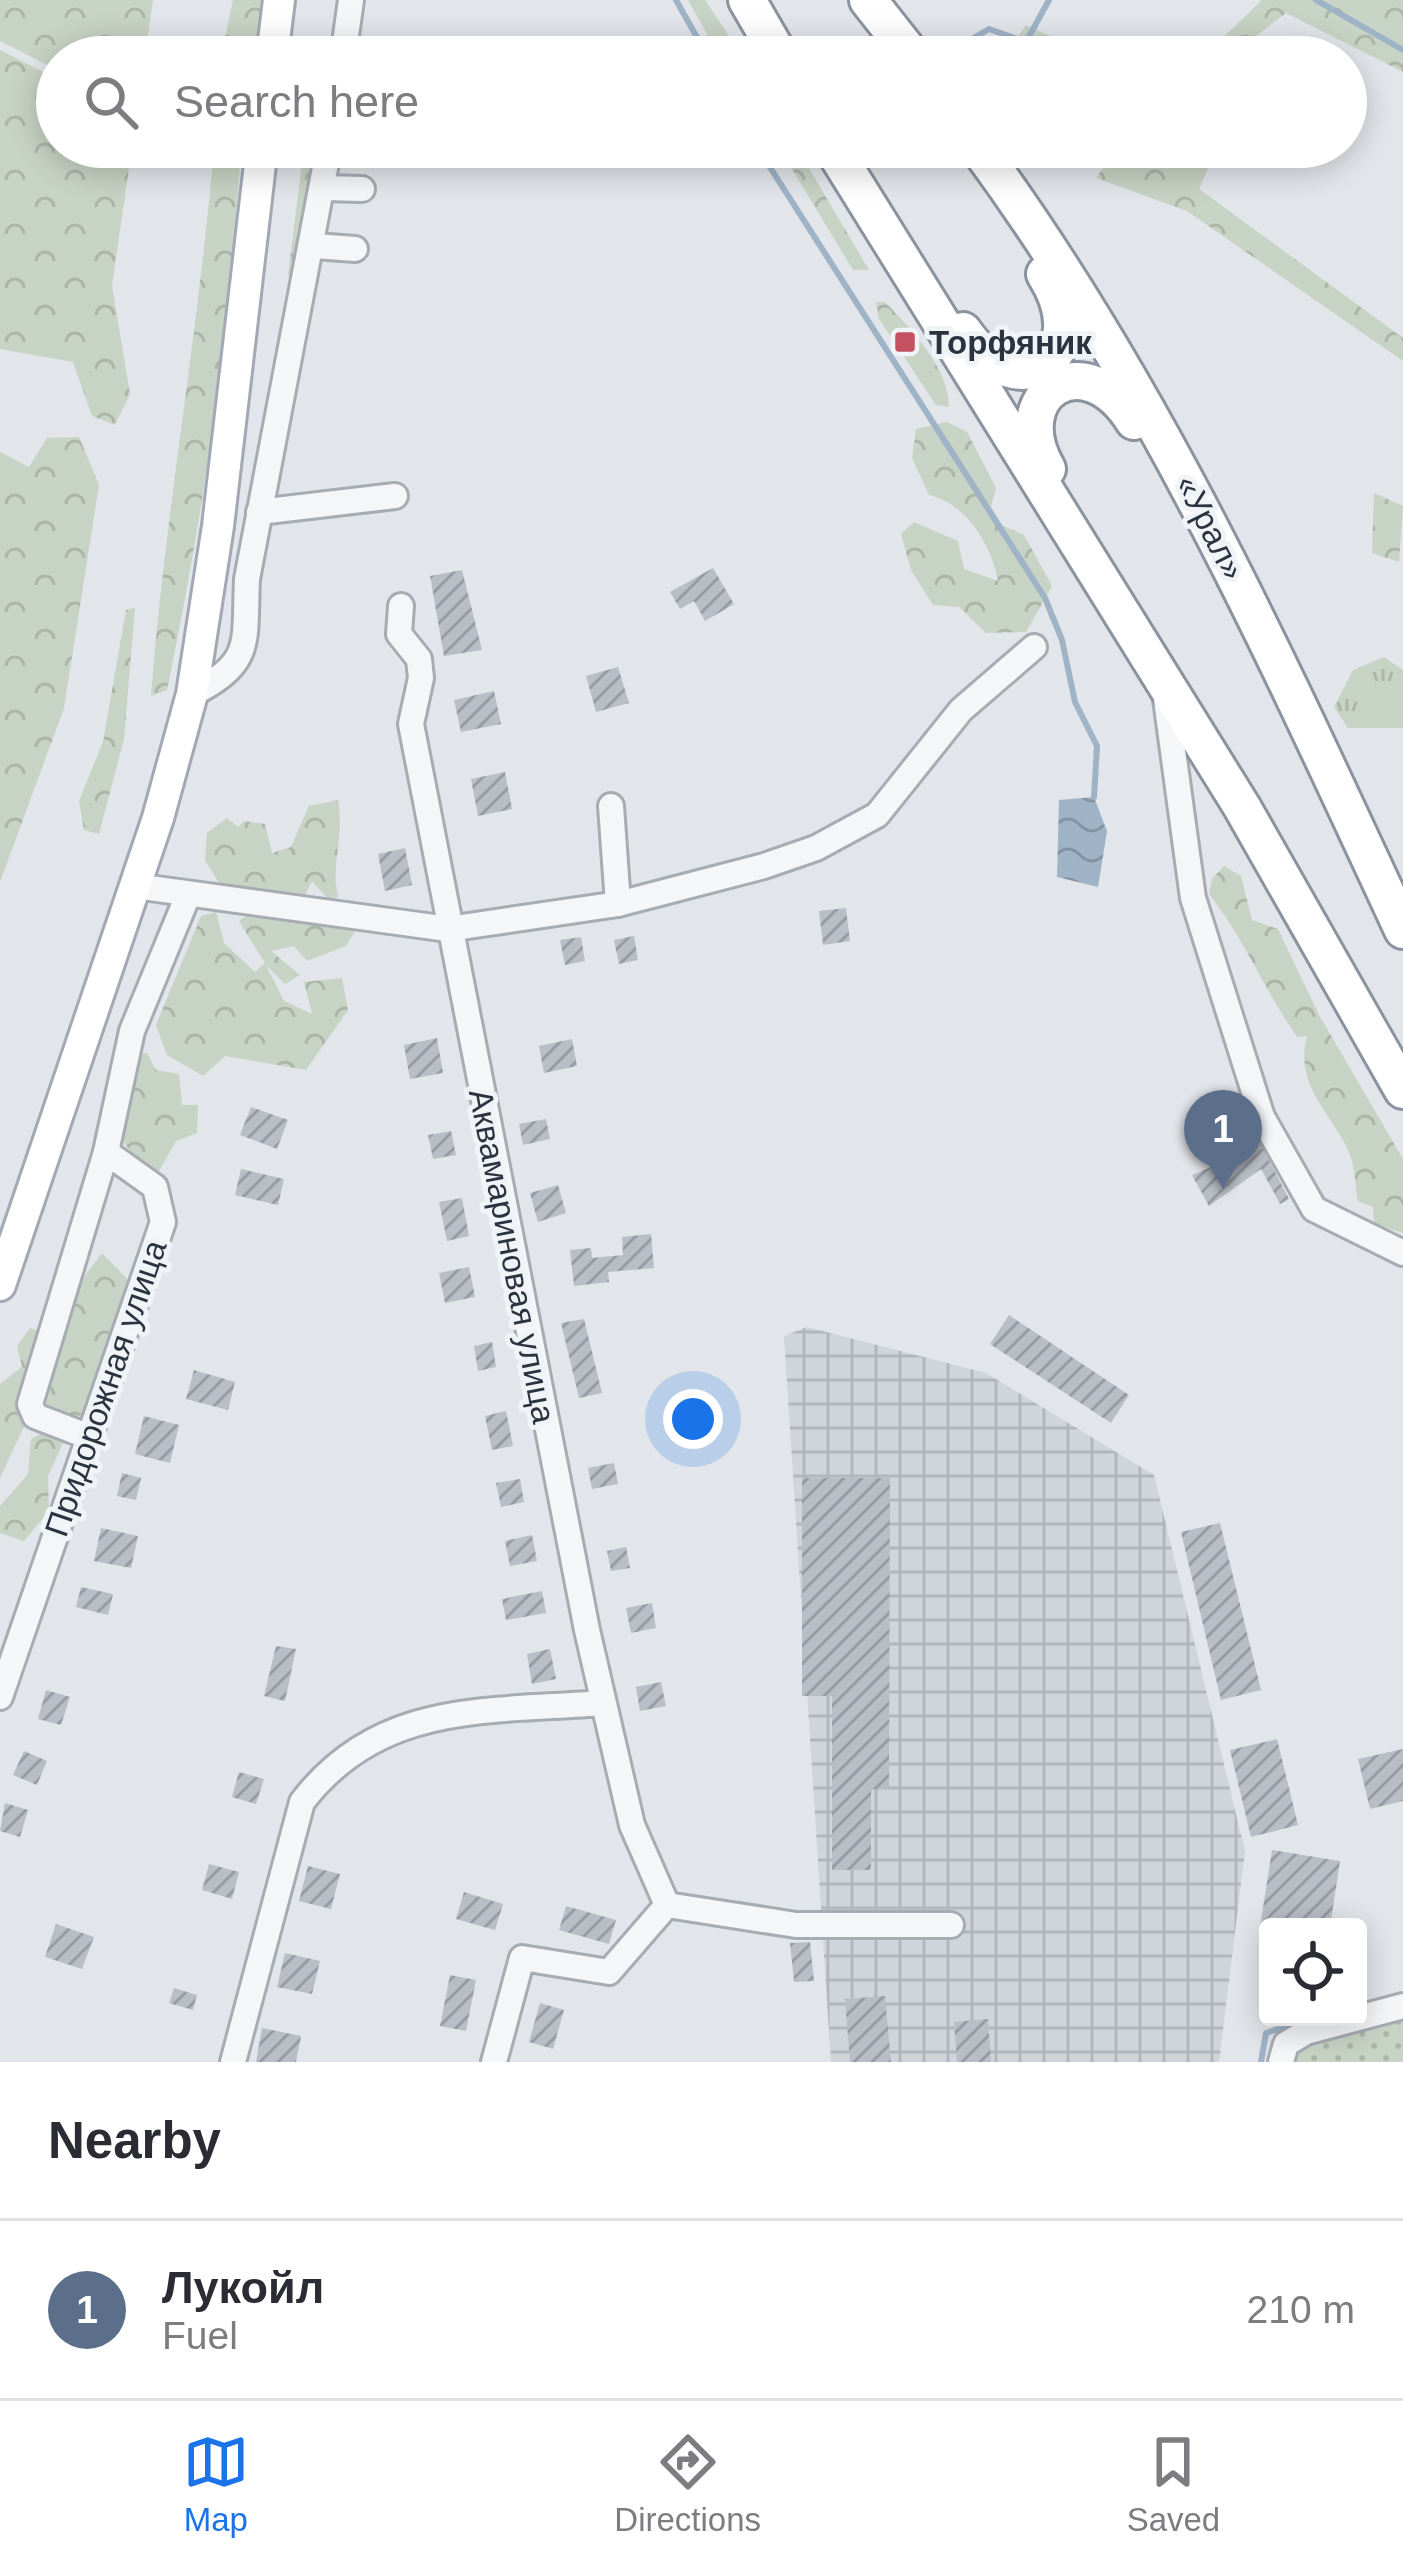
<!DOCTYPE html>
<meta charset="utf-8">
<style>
:root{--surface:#fff;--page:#f2f2f3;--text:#2b2b33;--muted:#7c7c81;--line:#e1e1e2;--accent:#1a73e8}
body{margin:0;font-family:Helvetica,sans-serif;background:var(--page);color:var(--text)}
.controls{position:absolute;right:36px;bottom:36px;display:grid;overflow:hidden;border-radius:12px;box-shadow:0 6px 30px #0003}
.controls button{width:108px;height:108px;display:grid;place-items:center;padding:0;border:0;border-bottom:3px solid var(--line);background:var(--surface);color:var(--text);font:60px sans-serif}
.you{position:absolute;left:693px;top:1419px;width:42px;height:42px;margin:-30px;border:9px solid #fff;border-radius:50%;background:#1a73e8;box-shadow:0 0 0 18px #1a73e833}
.badge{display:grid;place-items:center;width:78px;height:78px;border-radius:50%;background:var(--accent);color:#fff;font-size:39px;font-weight:700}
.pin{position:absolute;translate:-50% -99px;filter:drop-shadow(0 3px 6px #0008)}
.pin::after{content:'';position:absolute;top:63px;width:42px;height:36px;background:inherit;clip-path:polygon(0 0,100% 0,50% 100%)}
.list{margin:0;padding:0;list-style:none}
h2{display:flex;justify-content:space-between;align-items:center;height:156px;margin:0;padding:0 48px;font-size:51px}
h2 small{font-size:39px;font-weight:400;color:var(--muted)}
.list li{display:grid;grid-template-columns:78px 1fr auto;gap:36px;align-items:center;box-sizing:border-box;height:180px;padding:0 48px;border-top:3px solid var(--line)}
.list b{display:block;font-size:45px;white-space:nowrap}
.list p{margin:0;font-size:39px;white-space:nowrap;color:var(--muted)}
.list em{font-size:39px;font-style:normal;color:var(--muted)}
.icon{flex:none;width:66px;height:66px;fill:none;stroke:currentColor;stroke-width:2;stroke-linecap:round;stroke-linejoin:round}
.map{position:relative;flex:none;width:1403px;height:2062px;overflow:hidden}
.search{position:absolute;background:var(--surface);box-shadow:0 6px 30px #0003;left:36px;right:36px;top:36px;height:132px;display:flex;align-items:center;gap:30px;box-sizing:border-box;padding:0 42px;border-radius:66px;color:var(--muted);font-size:45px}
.sheet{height:336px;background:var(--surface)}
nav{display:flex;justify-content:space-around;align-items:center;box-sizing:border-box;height:168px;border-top:3px solid var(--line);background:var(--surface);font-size:33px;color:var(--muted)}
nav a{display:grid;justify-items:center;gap:6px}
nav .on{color:var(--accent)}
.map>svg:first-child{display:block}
</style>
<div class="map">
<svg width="1403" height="2062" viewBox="0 0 1403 2062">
<defs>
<pattern id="industrial-grid" width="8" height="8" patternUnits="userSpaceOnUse" patternTransform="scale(3)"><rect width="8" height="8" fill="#d0d4db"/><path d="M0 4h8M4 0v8" fill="none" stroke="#b3b6bd"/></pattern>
<pattern id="grass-tufts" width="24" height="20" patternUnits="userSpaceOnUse" patternTransform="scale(3)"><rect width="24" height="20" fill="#c7d3c4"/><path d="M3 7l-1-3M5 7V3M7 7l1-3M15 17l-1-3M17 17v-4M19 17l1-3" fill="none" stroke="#abb6a9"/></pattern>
<pattern id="forest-crowns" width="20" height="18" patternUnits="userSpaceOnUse" patternTransform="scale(3)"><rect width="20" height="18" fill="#c7d3c4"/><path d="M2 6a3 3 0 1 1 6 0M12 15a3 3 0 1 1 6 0" fill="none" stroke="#abb6a9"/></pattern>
<pattern id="park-dots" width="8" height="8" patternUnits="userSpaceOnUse" patternTransform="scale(3)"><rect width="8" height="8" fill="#c7d3c4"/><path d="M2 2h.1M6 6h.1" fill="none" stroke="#abb6a9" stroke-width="1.8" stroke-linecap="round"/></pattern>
<pattern id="water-waves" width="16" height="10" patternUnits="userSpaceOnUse" patternTransform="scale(3)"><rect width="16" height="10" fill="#9fb3c7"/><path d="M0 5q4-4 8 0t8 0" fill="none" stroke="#8292a3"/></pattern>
<pattern id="building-hatch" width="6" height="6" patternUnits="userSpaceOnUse" patternTransform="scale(3)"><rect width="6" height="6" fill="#b9bec6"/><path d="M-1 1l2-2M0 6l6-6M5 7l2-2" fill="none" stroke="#979ba2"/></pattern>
</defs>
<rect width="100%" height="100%" fill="#e2e5e9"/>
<!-- industrial -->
<polygon fill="url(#industrial-grid)" points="807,1327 986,1373 1154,1475 1245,1851 1219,2062 831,2062 784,1336"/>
<!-- grass -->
<polygon fill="url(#grass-tufts)" points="1384,657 1403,670 1403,728 1348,728 1334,707 1353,670"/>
<!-- forest -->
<g fill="url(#forest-crowns)">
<polygon points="0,0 153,0 145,57 57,57 57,70 0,41"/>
<polygon points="233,0 264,0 259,57 221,57"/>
<polygon points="688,0 705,0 743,57 720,57"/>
<polygon points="1262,0 1403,0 1403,72 1286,13 1235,52 1245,57 1208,52"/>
<polygon points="1026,25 1068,44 1065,57 1004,57"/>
<polygon points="0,50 57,79 57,147 132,147 112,286 130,394 115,425 92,416 73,362 0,349"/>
<path d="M214 147H241C230 328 204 512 167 690L151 696C165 512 199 331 214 147Z"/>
<polygon points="304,147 320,147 295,282 288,275"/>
<polygon points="1104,147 1154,147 1176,157 1182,147 1218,147 1199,189 1403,338 1403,361 1187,211 1096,178 1109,160"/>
<polygon points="792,153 803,158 869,270 853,270 792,169"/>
<path d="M876 302H885C911 329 949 368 949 407L936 405 879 319Z"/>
<path d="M947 422 967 432 996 488 991 507 1002 525 1024 535 1052 586 1026 632 986 633 959 607 933 605 911 570 901 534 914 522 958 541 964 569 998 581C991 543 966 504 929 495L912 458 916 429Z"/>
<polygon points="79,437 99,485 64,708 0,882 0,452 29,467 47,438"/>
<polygon points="1374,493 1403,506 1399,562 1372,553"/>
<polygon points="135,608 124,739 99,834 84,830 79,801 103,742 126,610"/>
<path d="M338 800C345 841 330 861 338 897L328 899 312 881 305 895 219 883 205 860 207 833 227 818 238 827 244 821 265 824 272 853 291 847 309 806Z"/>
<path d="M1224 866 1241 876 1252 920 1278 929 1319 1015 1403 1159V1233L1374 1224 1373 1207 1358 1201C1355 1186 1355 1166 1349 1152 1331 1112 1294 1086 1307 1036L1297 1037C1265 991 1244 938 1209 894L1212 879Z"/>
<polygon points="216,912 224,943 255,972 265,963 239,921 249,914 324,921 355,931 346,946 307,961 294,946 271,951 300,975 285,984 266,965 284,1001 312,1014 304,982 342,978 348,1010 306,1070 225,1056 203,1076 167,1055 156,1025 201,916"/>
<polygon points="147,1053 156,1070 179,1074 182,1105 198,1105 197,1133 176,1141 159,1171 142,1168 123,1141 135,1055"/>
<polygon points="102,1253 133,1285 90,1408 70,1423 44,1411 78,1285"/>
<polygon points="30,1328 45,1332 27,1420 0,1478 0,1384 22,1367 17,1346"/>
<polygon points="55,1426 64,1441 48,1476 49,1511 24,1541 0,1533 0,1506 28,1474 31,1439"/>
</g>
<!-- park -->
<polygon fill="url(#park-dots)" points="1403,2012 1403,2062 1296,2062 1296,2049"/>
<!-- water -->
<polygon fill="url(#water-waves)" points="1094,797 1107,831 1098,887 1057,877 1059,800"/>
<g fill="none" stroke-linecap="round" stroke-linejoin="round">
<!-- stream -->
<g stroke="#9fb3c7" stroke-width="6">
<polyline points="676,0 708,57"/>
<polyline points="1316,0 1403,50"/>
<polyline points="941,57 989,29 1026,42 1049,0"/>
<polyline points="758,147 766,161 785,147"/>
<polyline points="766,161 1045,598 1062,640 1075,702 1097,746 1094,797"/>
<polyline points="1261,2062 1266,2033 1315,2017"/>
</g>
</g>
<!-- building -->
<g fill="url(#building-hatch)">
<polygon points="429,147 452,147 449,167 428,165"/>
<polygon points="713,568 734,604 705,621 694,601 680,609 670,592"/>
<polygon points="462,570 482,650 444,656 430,576"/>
<polygon points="618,667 629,703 596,712 586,676"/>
<polygon points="494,691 501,724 461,732 454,700"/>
<polygon points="505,772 512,809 478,816 471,779"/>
<polygon points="405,848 412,885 385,891 378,854"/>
<polygon points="846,908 850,941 823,945 819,911"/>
<polygon points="634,936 638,960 619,964 614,940"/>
<polygon points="581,937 585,961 565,965 560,940"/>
<polygon points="437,1038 443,1073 410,1079 404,1045"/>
<polygon points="572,1039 577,1066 544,1073 539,1046"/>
<polygon points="251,1107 288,1120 277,1149 240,1135"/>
<polygon points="1242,1108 1289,1199 1280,1204 1261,1169 1209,1206 1192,1175 1251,1150 1232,1113"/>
<polygon points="546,1119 550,1139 523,1145 519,1124"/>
<polygon points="451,1131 456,1155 433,1159 428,1135"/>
<polygon points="241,1169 284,1179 278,1205 235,1195"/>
<polygon points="558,1185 566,1213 538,1222 530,1193"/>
<polygon points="462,1198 469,1236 447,1241 439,1202"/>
<polygon points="651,1234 654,1268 608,1272 609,1282 574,1286 570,1250 591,1248 592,1258 623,1255 622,1237"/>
<polygon points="469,1267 475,1297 445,1303 439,1273"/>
<polygon points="1009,1315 1129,1395 1111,1423 990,1344"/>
<polygon points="584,1319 602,1393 579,1398 561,1323"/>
<polygon points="492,1342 496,1367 478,1371 474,1346"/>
<polygon points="194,1370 235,1382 228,1410 186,1399"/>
<polygon points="506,1411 513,1446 492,1450 485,1416"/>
<polygon points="144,1416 179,1425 170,1463 135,1454"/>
<polygon points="614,1463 618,1484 592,1489 588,1468"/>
<polygon points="122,1473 141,1478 136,1500 117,1496"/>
<polygon points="802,1478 890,1478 889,1789 871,1789 871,1870 832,1870 832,1696 802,1696"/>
<polygon points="520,1479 524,1502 501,1507 496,1483"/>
<polygon points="1220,1523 1261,1690 1221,1700 1181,1532"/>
<polygon points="101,1528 138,1536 131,1568 94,1561"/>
<polygon points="532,1535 537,1561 510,1566 505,1541"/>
<polygon points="626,1547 630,1568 611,1571 607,1551"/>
<polygon points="81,1587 113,1594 108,1615 76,1607"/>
<polygon points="542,1591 546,1613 506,1620 502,1599"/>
<polygon points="652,1603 656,1628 631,1633 626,1608"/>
<polygon points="276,1646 296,1649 285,1701 264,1696"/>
<polygon points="550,1649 556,1679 532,1684 527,1654"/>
<polygon points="661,1682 666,1706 640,1711 636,1687"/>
<polygon points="46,1690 70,1697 61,1725 38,1719"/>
<polygon points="1277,1739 1298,1825 1251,1837 1230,1750"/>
<polygon points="1403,1749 1403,1801 1370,1809 1358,1759"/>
<polygon points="24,1751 47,1761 37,1785 13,1775"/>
<polygon points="239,1772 264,1779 256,1804 232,1797"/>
<polygon points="5,1803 28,1810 20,1837 0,1831"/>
<polygon points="1272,1850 1340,1861 1330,1927 1260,1927"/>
<polygon points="209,1864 239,1872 232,1899 202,1890"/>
<polygon points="308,1866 340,1874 331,1909 299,1901"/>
<polygon points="464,1892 503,1904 495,1930 456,1919"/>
<polygon points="566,1906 616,1920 609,1944 559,1930"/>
<polygon points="56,1924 94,1937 82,1969 45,1957"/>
<polygon points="810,1942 814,1981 794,1982 790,1943"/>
<polygon points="285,1953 320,1961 312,1994 277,1987"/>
<polygon points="450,1975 476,1980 466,2031 440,2026"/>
<polygon points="174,1988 197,1995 193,2010 169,2003"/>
<polygon points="885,1996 891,2062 850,2062 845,1999"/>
<polygon points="540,2003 564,2010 553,2049 529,2042"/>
<polygon points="988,2019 991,2062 957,2062 954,2022"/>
<polygon points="262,2028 301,2036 296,2062 256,2062"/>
</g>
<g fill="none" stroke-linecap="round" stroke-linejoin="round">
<!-- minor casing -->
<g stroke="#a7acb3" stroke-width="30">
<g id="minor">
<polyline points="343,57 351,0"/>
<polyline points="323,188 362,189"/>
<polyline points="315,246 355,249"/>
<polyline points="259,512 395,496"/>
<polyline points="401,606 399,634 419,659 421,678 411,724 587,1630 632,1825 667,1905"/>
<polyline points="1165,692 1193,898 1262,1117 1314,1209 1403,1253"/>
<path d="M192 694C254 662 244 644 247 579L329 147"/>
<polyline points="611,806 618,904"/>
<polyline points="135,886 448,929 618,904 764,866 816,848 877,815 961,710 1034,647"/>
<polyline points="87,1436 35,1416 30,1404 106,1152"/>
<polyline points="0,1697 163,1222 155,1187 106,1152 132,1031 188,895"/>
<polyline points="667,1905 796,1925 951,1925"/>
<path d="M233 2062 302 1802C379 1701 487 1712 603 1703"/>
<polyline points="494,2062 522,1958 609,1972 667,1905"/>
<polyline points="1281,2062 1286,2044 1306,2032 1403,2006"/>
</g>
</g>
<!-- major casing -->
<g stroke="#a2a9b4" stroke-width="36">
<g id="major">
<polyline points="272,57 279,0"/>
<polyline points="0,1285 158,818 192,694 218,526 262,147"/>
</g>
</g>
<!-- highway casing -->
<g stroke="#8a939f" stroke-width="42">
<g id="highway">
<polyline points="747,0 780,57"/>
<polyline points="868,0 913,57"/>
<polyline points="832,147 1242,807 1403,1090"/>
<path d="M978 147C1156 389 1277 659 1403 930"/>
<path d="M963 331C1019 413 1097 356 1045 274"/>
<path d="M1047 469C1004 394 1084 341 1134 421"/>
</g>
</g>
<!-- minor -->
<use href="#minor" stroke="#f4f6f8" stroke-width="24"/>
<!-- major -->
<use href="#major" stroke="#fff" stroke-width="30"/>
<!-- highway -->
<use href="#highway" stroke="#fff" stroke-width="36"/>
</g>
<!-- markers -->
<rect fill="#c55062" stroke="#f1f4f7" stroke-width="4.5" x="893" y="330" width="24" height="24" rx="6"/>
<g text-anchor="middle" stroke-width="10" stroke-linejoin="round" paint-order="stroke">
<!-- poi labels -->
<g font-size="33" font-weight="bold" fill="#2b3340" stroke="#f1f4f7" text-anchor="start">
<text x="929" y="354">Торфяник</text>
</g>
<!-- street labels -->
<g font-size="33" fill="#2b3340" stroke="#f1f4f7">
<text transform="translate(1211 527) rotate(63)" y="12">«Урал»</text>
<text transform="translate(513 1256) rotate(79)" y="12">Аквамариновая улица</text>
<text transform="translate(105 1388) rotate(-71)" y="12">Придорожная улица</text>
</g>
</g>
</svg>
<div class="controls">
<button><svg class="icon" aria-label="locate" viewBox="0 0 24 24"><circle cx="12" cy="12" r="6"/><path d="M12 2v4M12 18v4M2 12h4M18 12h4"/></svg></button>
</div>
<div class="you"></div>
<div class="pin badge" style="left:1223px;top:1189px;background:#5c6f8a">1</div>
<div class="search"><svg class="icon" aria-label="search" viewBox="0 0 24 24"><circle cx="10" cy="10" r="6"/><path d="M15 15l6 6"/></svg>Search here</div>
</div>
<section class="sheet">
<h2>Nearby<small></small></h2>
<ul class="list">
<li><span class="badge" style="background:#5c6f8a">1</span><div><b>Лукойл</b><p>Fuel</p></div><em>210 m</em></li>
</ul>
</section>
<nav>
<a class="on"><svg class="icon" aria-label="map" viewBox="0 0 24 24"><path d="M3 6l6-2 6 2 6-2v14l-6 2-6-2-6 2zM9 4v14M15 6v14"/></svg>Map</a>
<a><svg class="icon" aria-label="directions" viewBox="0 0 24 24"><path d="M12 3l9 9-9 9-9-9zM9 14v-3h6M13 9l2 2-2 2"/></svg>Directions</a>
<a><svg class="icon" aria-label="saved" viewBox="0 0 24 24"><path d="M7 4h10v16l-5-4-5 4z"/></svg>Saved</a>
</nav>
